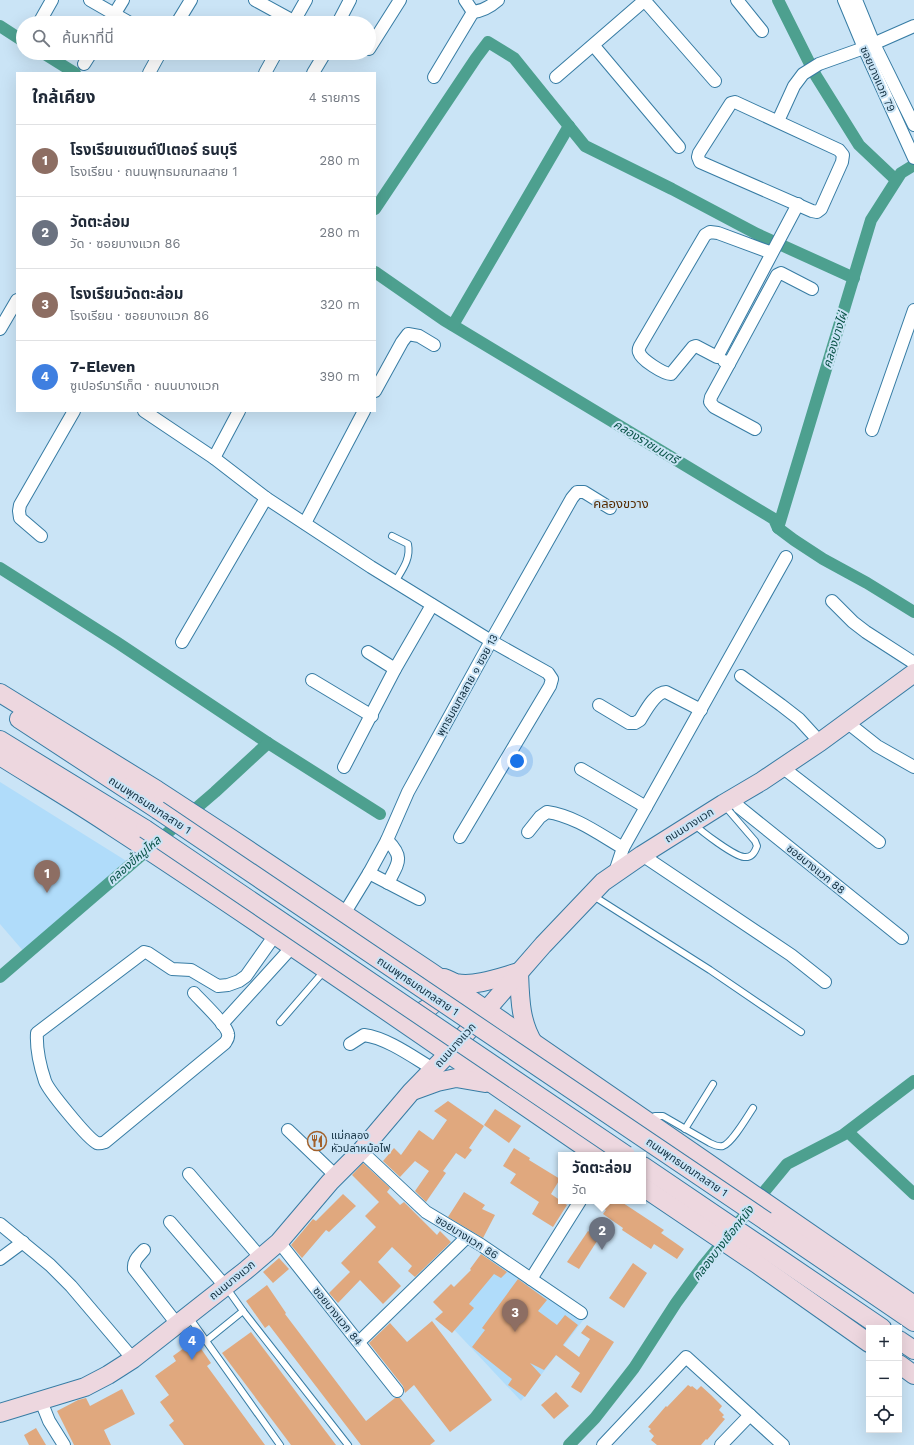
<!DOCTYPE html>
<html lang="th">
<meta charset="utf-8">
<style>
:root{--surface:#fff;--page:#f2f2f3;--text:#1f2937;--muted:#747a83;--line:#e0e1e3;--accent:#a2612b}
body{margin:0;font-family:"Work Sans","Noto Sans Thai",sans-serif;background:var(--page);color:var(--text)}
.controls{position:absolute;right:12px;bottom:12px;display:grid;overflow:hidden;border-radius:0px;box-shadow:0 4px 16px #0002}
.controls button{width:36px;height:36px;display:grid;place-items:center;padding:0;border:0;border-bottom:1px solid var(--line);background:var(--surface);color:var(--text);font:20px sans-serif}
.you{position:absolute;left:517px;top:761px;width:14px;height:14px;margin:-10px;border:3px solid #fff;border-radius:50%;background:#1a73e8;box-shadow:0 0 0 6px #1a73e833}
.badge{display:grid;place-items:center;width:26px;height:26px;border-radius:50%;background:var(--accent);color:#fff;font-size:13px;font-weight:700}
.pin{position:absolute;translate:-50% -33px;filter:drop-shadow(0 1px 2px #0008)}
.pin::after{content:'';position:absolute;top:21px;width:14px;height:12px;background:inherit;clip-path:polygon(0 0,100% 0,50% 100%)}
.popup{position:absolute;left:558px;top:1152px;width:88px;height:52px;box-sizing:border-box;display:grid;place-content:center;border-radius:0px;background:var(--surface);filter:drop-shadow(0 1px 3px #0005);font-size:13px;white-space:nowrap;color:var(--muted)}
.popup b{font-size:15px;color:var(--text)}
.popup::after{content:'';position:absolute;left:50%;top:100%;margin-left:-8px;border:8px solid transparent;border-top-color:var(--surface)}
.list{margin:0;padding:0;list-style:none}
h2{display:flex;justify-content:space-between;align-items:center;height:52px;margin:0;padding:0 16px;font-size:17px}
h2 small{font-size:13px;font-weight:400;color:var(--muted)}
.list li{display:grid;grid-template-columns:26px 1fr auto;gap:12px;align-items:center;box-sizing:border-box;height:72px;padding:0 16px;border-top:1px solid var(--line)}
.list b{display:block;font-size:15px;white-space:nowrap}
.list p{margin:0;font-size:13px;white-space:nowrap;color:var(--muted)}
.list em{font-size:13px;font-style:normal;color:var(--muted)}
.icon{flex:none;width:22px;height:22px;fill:none;stroke:currentColor;stroke-width:2;stroke-linecap:round;stroke-linejoin:round}
.map{position:relative;flex:none;width:914px;height:1445px;overflow:hidden}
.search{position:absolute;background:var(--surface);box-shadow:0 4px 16px #0002;left:16px;top:16px;width:360px;height:44px;display:flex;align-items:center;gap:10px;box-sizing:border-box;padding:0 14px;border-radius:22px;color:var(--muted);font-size:15px}
.panel{position:absolute;background:var(--surface);box-shadow:0 4px 16px #0002;left:16px;top:72px;width:360px;height:340px;border-radius:0px}
.map>svg:first-child{display:block}
</style>
<div class="map">
<svg width="914" height="1445" viewBox="0 0 914 1445">
<rect width="100%" height="100%" fill="#cae4f6"/>
<!-- built -->
<g fill="#b0dcfa">
<polygon points="0,782 128,862 25,953 0,924"/>
<polygon points="493,1256 584,1319 521,1401 447,1322 443,1315"/>
</g>
<g fill="none" stroke-linecap="round" stroke-linejoin="round">
<!-- canal -->
<g stroke="#4da08f" stroke-width="12">
<polyline points="778,0 816,76 859,145 896,180"/>
<polyline points="0,26 23,41"/>
<polyline points="43,53 75,73"/>
<polyline points="375,209 476,58 488,42 514,58 585,146 672,189 757,234 854,278"/>
<polyline points="375,272 444,320 774,519 778,528 794,540 823,559 867,583 914,612"/>
<polyline points="453,325 569,126"/>
<polyline points="778,528 871,220 901,173 914,165"/>
<polyline points="0,568 118,643 268,743 380,814"/>
<polyline points="0,977 215,792 268,743"/>
<polyline points="848,1132 914,1194"/>
<polyline points="569,1445 595,1418 634,1368 676,1303 703,1266 787,1164 843,1135 914,1081"/>
</g>
</g>
<!-- building -->
<g fill="#e0a87e">
<polygon points="448,1101 484,1126 469,1148 472,1150 465,1159 456,1153 443,1171 446,1173 426,1202 415,1191 429,1171 415,1161 400,1177 383,1161 394,1148 401,1155 419,1130 433,1140 447,1120 434,1111"/>
<polygon points="495,1109 521,1126 509,1143 484,1125"/>
<polygon points="514,1148 530,1158 529,1160 560,1179 551,1194 567,1205 553,1227 532,1214 539,1202 510,1183 516,1174 503,1166"/>
<polygon points="363,1163 390,1188 387,1192 400,1205 404,1202 437,1235 440,1231 451,1242 415,1277 408,1271 412,1266 392,1247 378,1262 401,1286 383,1304 360,1280 338,1303 329,1293 350,1272 341,1263 376,1227 365,1216 379,1202 352,1175"/>
<polygon points="464,1192 485,1205 482,1209 495,1215 483,1238 448,1217"/>
<polygon points="343,1194 356,1206 329,1232 326,1230 302,1258 291,1245 313,1219 316,1221"/>
<polygon points="593,1201 620,1201 664,1230 661,1233 684,1249 677,1259 654,1244 651,1249 622,1230 623,1228 603,1214 606,1210"/>
<polygon points="588,1231 599,1238 579,1269 567,1262"/>
<polygon points="481,1254 507,1272 501,1278 494,1274 469,1304 474,1308 452,1333 435,1319 443,1312 433,1302 451,1284 454,1287 471,1270 470,1269"/>
<polygon points="279,1258 289,1269 273,1283 263,1272"/>
<polygon points="633,1263 647,1273 624,1308 609,1298"/>
<polygon points="518,1279 547,1300 538,1311 557,1325 565,1315 578,1325 563,1345 579,1357 590,1339 581,1333 587,1325 614,1342 581,1393 571,1387 580,1373 556,1355 544,1370 530,1363 541,1375 525,1397 508,1385 512,1379 472,1347 485,1330 482,1328"/>
<polygon points="267,1285 286,1313 285,1314 366,1421 395,1398 400,1398 435,1441 430,1445 361,1445 269,1325 265,1328 246,1301"/>
<polygon points="432,1321 492,1400 450,1432 414,1385 405,1393 403,1386 369,1343 390,1323 407,1342"/>
<polygon points="251,1332 336,1445 291,1445 222,1353"/>
<polygon points="195,1340 211,1363 207,1366 265,1445 184,1445 169,1425 174,1421 160,1402 169,1395 155,1376 176,1361 173,1356"/>
<polygon points="688,1385 691,1387 692,1386 697,1390 701,1386 711,1395 722,1406 719,1410 724,1415 722,1417 725,1419 707,1440 706,1439 701,1445 657,1445 651,1440 654,1436 649,1431 651,1429 648,1427 666,1406 667,1407"/>
<polygon points="122,1389 135,1414 104,1430 111,1445 74,1445 57,1411 78,1400 86,1398 90,1406"/>
<polygon points="556,1392 569,1406 554,1419 541,1405"/>
<polygon points="36,1428 46,1445 29,1445 24,1435"/>
</g>
<g fill="none" stroke-linecap="round" stroke-linejoin="round">
<!-- lane casing -->
<g stroke="#377ca4" stroke-width="8">
<g id="lane">
<path d="M392 536 408 544C411 559 402 570 395 582"/>
<path d="M694 824C702 832 734 856 744 857 752 858 755 852 757 846L755 841 724 805"/>
<polyline points="592,895 710,970 801,1032"/>
<polyline points="280,1022 325,970"/>
<path d="M648 1119 655 1116H663L710 1143C714 1145 719 1147 723 1146 732 1143 747 1117 753 1108"/>
<polyline points="685,1129 713,1084"/>
<polyline points="226,1287 243,1311 348,1445"/>
<polyline points="189,1317 280,1445"/>
<polyline points="206,1341 243,1311"/>
</g>
</g>
<!-- street casing -->
<g stroke="#377ca4" stroke-width="14">
<g id="street">
<polyline points="90,0 130,23"/>
<polyline points="255,0 297,23"/>
<path d="M465 0 473 12C483 11 490 7 498 0"/>
<polyline points="737,0 762,31"/>
<polyline points="844,0 864,48 914,158"/>
<polyline points="856,0 874,44 914,125"/>
<polyline points="645,1 715,81"/>
<polyline points="39,23 52,0"/>
<polyline points="109,23 123,0"/>
<polyline points="177,23 191,0"/>
<polyline points="293,23 306,0"/>
<polyline points="338,23 350,0"/>
<polyline points="594,46 679,147"/>
<polyline points="369,49 400,0"/>
<polyline points="84,64 91,53"/>
<polyline points="149,73 160,53"/>
<polyline points="265,73 276,53"/>
<polyline points="313,73 325,53"/>
<polyline points="434,77 473,12"/>
<polyline points="556,77 645,0"/>
<polygon points="735,102 839,150 843,155 842,162 821,209 817,212 812,211 700,162 698,157 699,153 731,103"/>
<polyline points="778,121 794,86 803,74 819,64 864,48 914,26"/>
<path d="M772 253 718 233 710 232 705 235 640 346C639 348 638 350 639 352 641 360 664 374 671 374L693 347 696 346 717 357 798 204"/>
<polyline points="0,329 17,300"/>
<polyline points="724,361 729,364 711,397 710,402 714,407 755,429"/>
<polyline points="729,364 777,275 781,273 812,289"/>
<polyline points="375,391 402,342 408,334 419,336 434,345"/>
<polyline points="144,411 214,458 266,498 371,567 491,641 548,673 552,679 550,686 460,837"/>
<polyline points="872,430 914,310"/>
<polyline points="214,458 239,411"/>
<polyline points="305,523 364,411"/>
<polyline points="41,536 20,518 19,511 20,505 74,411"/>
<polyline points="832,601 853,622 866,632 914,663"/>
<polyline points="182,642 266,498"/>
<polyline points="368,652 395,669"/>
<polyline points="741,676 781,705 799,719 820,742"/>
<polyline points="312,680 372,716"/>
<path d="M599 705 629 723H635L640 720C645 712 655 692 666 692L701 710"/>
<polyline points="848,723 877,746 914,767"/>
<polyline points="344,767 395,669 432,605"/>
<polyline points="782,767 879,842"/>
<polyline points="581,769 646,807"/>
<polyline points="734,798 739,807 902,938"/>
<path d="M528 832 540 817 547 812C575 816 599 834 623 848"/>
<path d="M387 840C405 858 398 863 388 883"/>
<polyline points="642,855 791,955 825,982"/>
<polyline points="615,872 623,848 786,557"/>
<polyline points="369,873 419,899"/>
<polyline points="344,914 369,873 387,840 408,792 491,641 572,498 577,492 584,492 610,508"/>
<path d="M194 993C201 1001 227 1025 228 1034 229 1038 227 1040 225 1043L105 1142C102 1143 100 1144 97 1143 88 1139 48 1090 45 1081 40 1066 36 1049 37 1033L144 952 148 953 172 969 191 970 218 986 228 985 239 981 246 976 275 935"/>
<polyline points="222,1024 292,947"/>
<path d="M350 1044 364 1035C387 1038 413 1057 433 1069"/>
<polyline points="288,1130 336,1176"/>
<polyline points="361,1151 426,1212 481,1245 581,1313"/>
<polyline points="189,1174 260,1257"/>
<polyline points="170,1222 225,1286"/>
<polyline points="0,1224 50,1265 71,1286 133,1359"/>
<polyline points="279,1242 397,1391"/>
<path d="M144 1250C139 1256 133 1260 134 1269L177 1324"/>
<polyline points="0,1259 23,1242"/>
<polyline points="531,1279 580,1201"/>
<polyline points="359,1342 467,1237"/>
<polyline points="41,1401 49,1421 64,1445"/>
<polyline points="603,1445 686,1357 783,1445"/>
<polyline points="721,1445 750,1415"/>
</g>
</g>
<!-- secondary casing -->
<g stroke="#377ca4" stroke-width="20">
<g id="secondary">
<polyline points="0,693 157,790 229,837 431,972 914,1305"/>
<polyline points="19,719 158,810"/>
<polyline points="0,740 145,829"/>
<path d="M0 756C38 780 76 802 113 827 276 933 435 1045 596 1155"/>
<path d="M519 972C520 998 520 1022 534 1044"/>
<path d="M444 978C448 979 452 982 456 983 475 987 501 977 519 972"/>
<polyline points="403,1012 409,1015 421,1012 431,1006 436,993 431,984"/>
<polyline points="415,1090 437,1082 456,1078 485,1083"/>
<polyline points="643,1166 882,1328"/>
<polyline points="643,1187 757,1264 869,1343"/>
<polyline points="766,1221 914,1322"/>
<polyline points="899,1340 914,1350"/>
<polyline points="899,1364 914,1375"/>
<polyline points="0,1413 85,1387 108,1375 133,1359 245,1271 279,1242 330,1182 361,1151 411,1092 448,1054 543,945 603,882 642,855 723,804 762,781 820,742 914,673"/>
</g>
</g>
<!-- lane -->
<use href="#lane" stroke="#fff" stroke-width="6"/>
<!-- street -->
<use href="#street" stroke="#fff" stroke-width="12"/>
<!-- secondary -->
<use href="#secondary" stroke="#edd7df" stroke-width="18"/>
<!-- secondary-bridge casing -->
<g stroke="#377ca4" stroke-width="20" stroke-linecap="butt">
<g id="secondary-bridge">
<polyline points="158,810 766,1221"/>
<polyline points="145,829 626,1155"/>
</g>
</g>
<!-- secondary-bridge -->
<use href="#secondary-bridge" stroke="#edd7df" stroke-width="18"/>
</g>
<!-- icons -->
<defs>
<g id="restaurant-ring" transform="scale(1)"><circle r="9.5" fill="#cae4f6" stroke="#a2612b" stroke-width="1.5"/><path d="M-5-6h1v4h1v-4h1v4h1v-4h1v5L-1.5 .5V6h-2V.5L-5-1ZM5-6V6H3V1.5H1.5Q1.5-4 5-6Z" fill="#a2612b"/></g>
</defs>
<g fill-rule="evenodd">
<use href="#restaurant-ring" x="317" y="1141"/>
</g>
<g text-anchor="middle" stroke-width="4" stroke-linejoin="round" paint-order="stroke">
<!-- street labels -->
<g font-size="11" fill="#122f40" stroke="#cae4f6">
<text transform="translate(878 79) rotate(66)" y="4">ซอยบางแวก 79</text>
<text transform="translate(467 685) rotate(-61)" y="4">พุทธมณฑลสาย ๑ ซอย 13</text>
<text transform="translate(150 805) rotate(33)" y="4">ถนนพุทธมณฑลสาย 1</text>
<text transform="translate(689 825) rotate(-32)" y="4">ถนนบางแวก</text>
<text transform="translate(816 869) rotate(39)" y="4">ซอยบางแวก 88</text>
<text transform="translate(418 986) rotate(34)" y="4">ถนนพุทธมณฑลสาย 1</text>
<text transform="translate(455 1045) rotate(-48)" y="4">ถนนบางแวก</text>
<text transform="translate(687 1167) rotate(34)" y="4">ถนนพุทธมณฑลสาย 1</text>
<text transform="translate(467 1237) rotate(32)" y="4">ซอยบางแวก 86</text>
<text transform="translate(232 1280) rotate(-39)" y="4">ถนนบางแวก</text>
<text transform="translate(338 1316) rotate(51)" y="4">ซอยบางแวก 84</text>
</g>
<!-- poi labels -->
<g font-size="11" fill="#122f40" stroke="#cae4f6" text-anchor="start">
<text x="331" y="1139">แม่กลอง<tspan x="331" dy="13">หัวปลาหม้อไฟ</tspan></text>
</g>
<!-- water labels -->
<g font-size="12" font-style="italic" fill="#085246" stroke="#cae4f6">
<text transform="translate(835 340) rotate(-73)" y="4">คลองบางไผ่</text>
<text transform="translate(646 442) rotate(31)" y="4">คลองราชมนตรี</text>
<text transform="translate(134 860) rotate(-41)" y="4">คลองขี้หมูไหล</text>
<text transform="translate(723 1243) rotate(-52)" y="4">คลองบางเชือกหนัง</text>
</g>
<!-- quarter labels -->
<g font-size="13" fill="#552a01" stroke="#cae4f6">
<text x="621" y="508">คลองขวาง</text>
</g>
</g>
</svg>
<div class="controls">
<button>+</button>
<button>−</button>
<button><svg class="icon" aria-label="locate" viewBox="0 0 24 24"><circle cx="12" cy="12" r="6"/><path d="M12 2v4M12 18v4M2 12h4M18 12h4"/></svg></button>
</div>
<div class="you"></div>
<div class="pin badge" style="left:47px;top:893px;background:#8d6e63">1</div>
<div class="pin badge" style="left:602px;top:1250px;background:#6b7280">2</div>
<div class="popup"><b>วัดตะล่อม</b>วัด</div>
<div class="pin badge" style="left:515px;top:1332px;background:#8d6e63">3</div>
<div class="pin badge" style="left:192px;top:1360px;background:#3f7fe0">4</div>
<div class="search"><svg class="icon" aria-label="search" viewBox="0 0 24 24"><circle cx="10" cy="10" r="6"/><path d="M15 15l6 6"/></svg>ค้นหาที่นี่</div>
<section class="panel">
<h2>ใกล้เคียง<small>4 รายการ</small></h2>
<ul class="list">
<li><span class="badge" style="background:#8d6e63">1</span><div><b>โรงเรียนเซนต์ปีเตอร์ ธนบุรี</b><p>โรงเรียน · ถนนพุทธมณฑลสาย 1</p></div><em>280 m</em></li>
<li><span class="badge" style="background:#6b7280">2</span><div><b>วัดตะล่อม</b><p>วัด · ซอยบางแวก 86</p></div><em>280 m</em></li>
<li><span class="badge" style="background:#8d6e63">3</span><div><b>โรงเรียนวัดตะล่อม</b><p>โรงเรียน · ซอยบางแวก 86</p></div><em>320 m</em></li>
<li><span class="badge" style="background:#3f7fe0">4</span><div><b>7-Eleven</b><p>ซูเปอร์มาร์เก็ต · ถนนบางแวก</p></div><em>390 m</em></li>
</ul>
</section>
</div>
